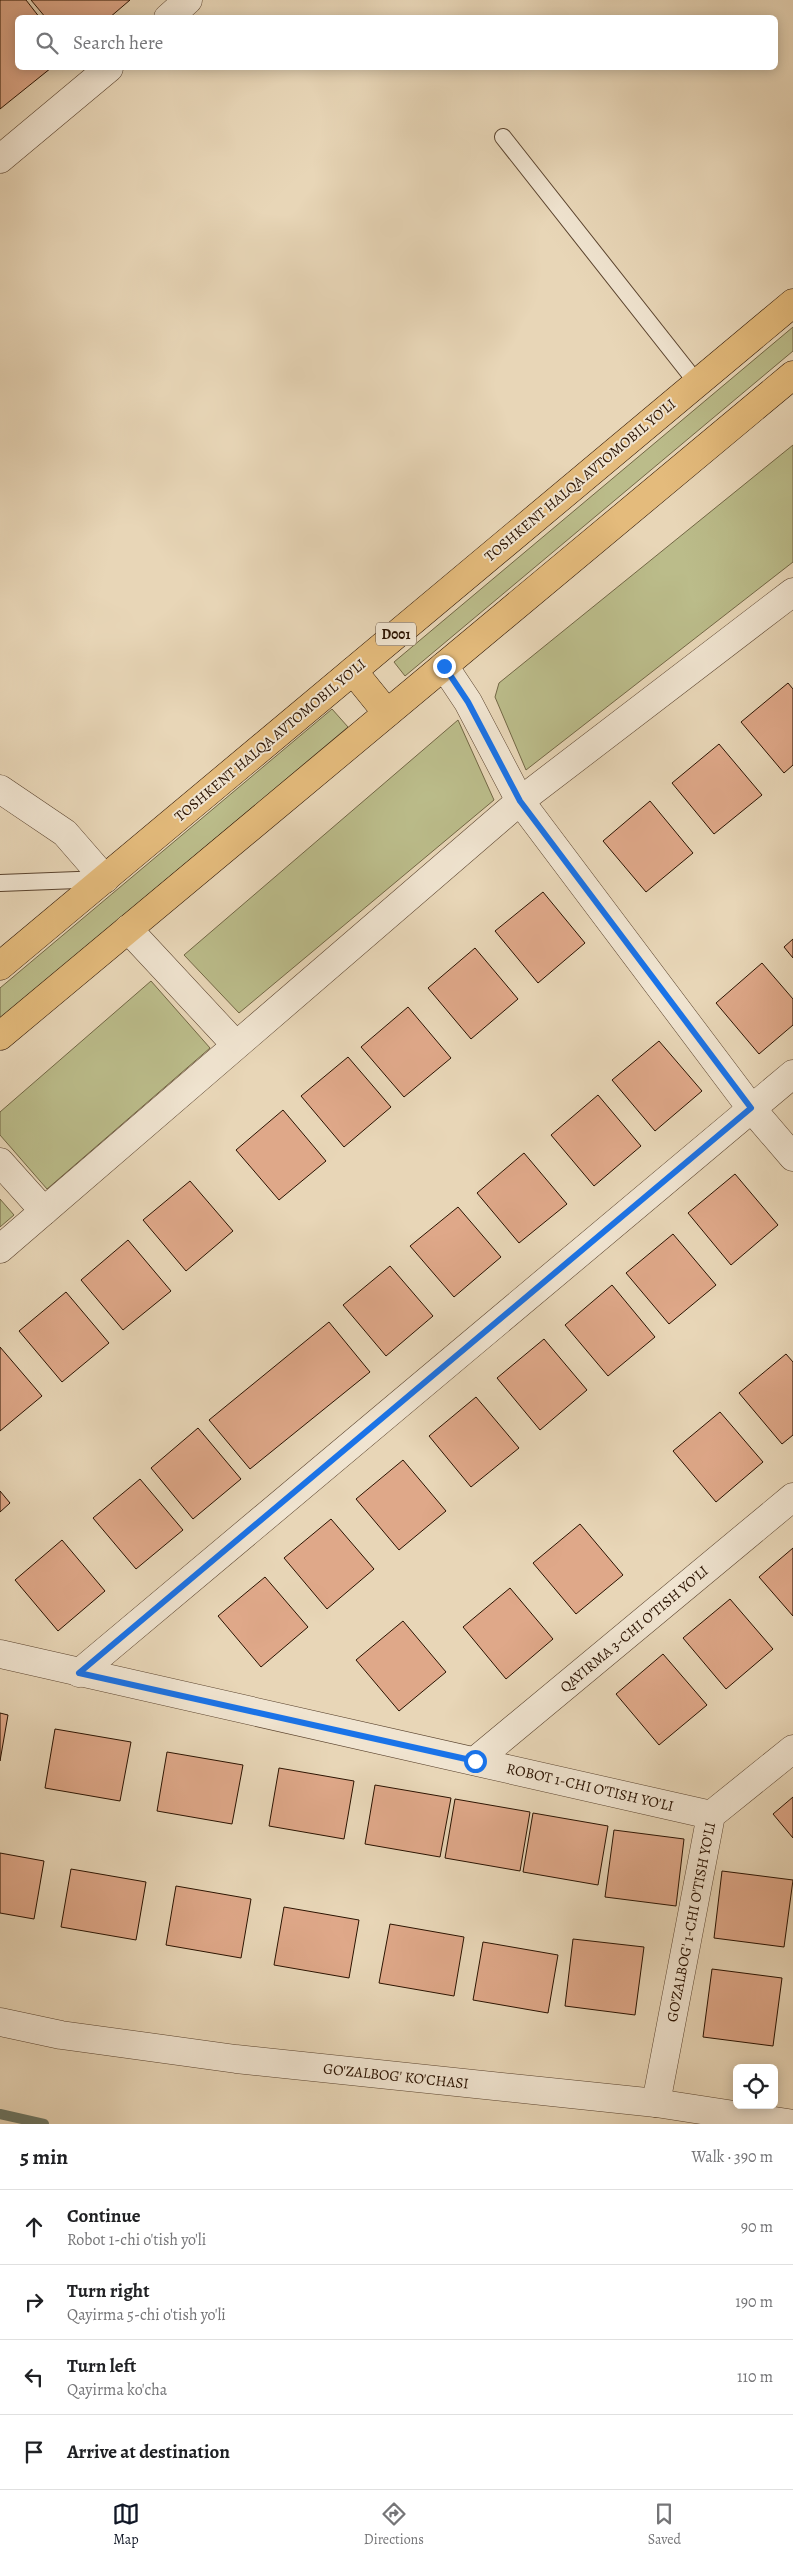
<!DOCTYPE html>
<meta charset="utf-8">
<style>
:root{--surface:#fff;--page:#f2f2f2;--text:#202124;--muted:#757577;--line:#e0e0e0;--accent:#111827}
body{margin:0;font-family:Alegreya,serif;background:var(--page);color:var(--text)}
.controls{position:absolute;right:15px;bottom:15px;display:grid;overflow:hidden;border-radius:8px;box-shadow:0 2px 12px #0003}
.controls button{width:45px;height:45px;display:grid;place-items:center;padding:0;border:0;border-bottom:1px solid var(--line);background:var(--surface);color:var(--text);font:25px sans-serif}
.stop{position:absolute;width:15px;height:15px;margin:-11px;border:4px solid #1a73e8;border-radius:50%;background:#fff}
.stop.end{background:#1a73e8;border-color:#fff;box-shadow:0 1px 5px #0008}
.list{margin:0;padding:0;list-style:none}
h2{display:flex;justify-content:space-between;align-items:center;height:65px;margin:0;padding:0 20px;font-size:21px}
h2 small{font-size:16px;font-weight:400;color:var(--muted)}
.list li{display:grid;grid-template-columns:32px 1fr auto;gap:15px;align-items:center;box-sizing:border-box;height:75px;padding:0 20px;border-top:1px solid var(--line)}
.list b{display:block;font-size:19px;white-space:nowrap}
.list p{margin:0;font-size:16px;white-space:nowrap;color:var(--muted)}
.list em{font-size:16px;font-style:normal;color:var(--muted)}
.icon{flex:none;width:28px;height:28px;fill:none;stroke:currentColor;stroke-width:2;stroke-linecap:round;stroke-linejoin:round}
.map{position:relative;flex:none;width:793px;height:2124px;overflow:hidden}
.search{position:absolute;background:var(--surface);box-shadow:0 2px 12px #0003;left:15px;right:15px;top:15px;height:55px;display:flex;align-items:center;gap:12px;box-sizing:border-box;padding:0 18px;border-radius:8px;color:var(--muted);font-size:19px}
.sheet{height:365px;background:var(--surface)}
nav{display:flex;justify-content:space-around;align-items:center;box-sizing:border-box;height:70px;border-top:1px solid var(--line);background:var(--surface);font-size:14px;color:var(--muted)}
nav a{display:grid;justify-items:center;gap:2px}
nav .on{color:var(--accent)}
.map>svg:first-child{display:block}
</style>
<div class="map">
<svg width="793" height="2124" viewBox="0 0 793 2124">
<rect width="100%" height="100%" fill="#e8d6b7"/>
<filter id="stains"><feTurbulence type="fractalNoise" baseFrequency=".004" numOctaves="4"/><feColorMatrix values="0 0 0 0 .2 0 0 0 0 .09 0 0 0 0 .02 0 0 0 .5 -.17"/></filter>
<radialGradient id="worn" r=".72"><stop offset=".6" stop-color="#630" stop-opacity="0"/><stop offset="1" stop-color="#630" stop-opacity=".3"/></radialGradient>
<!-- green -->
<g fill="#bbbc8a" stroke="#726745">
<polygon points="793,327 793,351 405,676 394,662"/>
<polygon points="793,445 793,562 526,770 495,697 499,683"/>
<polygon points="332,709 348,727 0,1019 0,988"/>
<polygon points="458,720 494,800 239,1013 184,955"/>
<polygon points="151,981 210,1048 47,1189 0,1135 0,1112"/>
<polygon points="0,1199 14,1215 0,1227"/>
</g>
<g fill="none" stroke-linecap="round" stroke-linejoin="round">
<!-- stream -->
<polyline stroke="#6c7765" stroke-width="10" points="0,2114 44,2124"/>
</g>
<!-- building -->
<g fill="#dfa889" stroke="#2a1200">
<polygon points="0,0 26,0 40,18 18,18 18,68 51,68 0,109"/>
<polygon points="31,0 130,0 109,18 46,18"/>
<polygon points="788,683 793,689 793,765 784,773 741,722"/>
<polygon points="719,744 762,795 714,834 672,783"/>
<polygon points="650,801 693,853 646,892 603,841"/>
<polygon points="543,892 585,943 538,983 495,931"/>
<polygon points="793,939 793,958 784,947"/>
<polygon points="475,948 518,999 471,1039 428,988"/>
<polygon points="762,963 793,999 793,1025 759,1054 716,1003"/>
<polygon points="408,1007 451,1058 404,1097 361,1047"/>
<polygon points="659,1041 702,1091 655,1131 612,1080"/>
<polygon points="348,1057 391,1107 344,1147 301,1096"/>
<polygon points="598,1095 641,1146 594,1186 551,1135"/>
<polygon points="283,1110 326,1161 279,1200 236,1150"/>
<polygon points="524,1153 567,1204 519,1243 477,1193"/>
<polygon points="735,1174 778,1225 731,1265 688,1213"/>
<polygon points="190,1181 233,1231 186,1271 143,1220"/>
<polygon points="458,1207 501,1257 454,1297 410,1246"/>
<polygon points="673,1234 716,1285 669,1324 626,1273"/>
<polygon points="128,1240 171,1291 123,1330 81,1280"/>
<polygon points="390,1266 433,1316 386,1356 343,1305"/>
<polygon points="612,1285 655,1337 608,1376 565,1325"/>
<polygon points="66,1292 109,1343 62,1382 19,1331"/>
<polygon points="329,1322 370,1372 250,1469 209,1420"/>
<polygon points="544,1339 587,1390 540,1430 497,1378"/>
<polygon points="0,1347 42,1396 0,1431"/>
<polygon points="786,1354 793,1362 793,1435 782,1444 739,1393"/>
<polygon points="476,1397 519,1448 471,1487 429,1436"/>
<polygon points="720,1412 763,1462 716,1502 673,1451"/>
<polygon points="198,1428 241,1479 193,1519 151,1468"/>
<polygon points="403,1460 446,1511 399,1550 356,1499"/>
<polygon points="140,1479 183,1530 136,1569 93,1518"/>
<polygon points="0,1491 10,1503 0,1512"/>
<polygon points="331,1519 374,1569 327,1609 284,1558"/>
<polygon points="580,1524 623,1575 576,1614 533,1563"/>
<polygon points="62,1540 105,1591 58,1631 15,1580"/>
<polygon points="793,1548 793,1616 759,1577"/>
<polygon points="265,1577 308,1627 261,1667 218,1616"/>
<polygon points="510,1588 553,1639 506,1679 463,1627"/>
<polygon points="730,1599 773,1649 726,1689 683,1638"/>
<polygon points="403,1621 446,1672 399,1711 356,1660"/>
<polygon points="663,1654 707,1705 659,1745 616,1694"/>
<polygon points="0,1713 8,1715 0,1761"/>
<polygon points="55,1729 131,1742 120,1801 45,1788"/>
<polygon points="167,1752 243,1765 232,1824 157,1811"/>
<polygon points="279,1768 354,1781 344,1839 269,1826"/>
<polygon points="375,1785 451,1798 440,1857 365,1844"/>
<polygon points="793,1797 793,1838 773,1814"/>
<polygon points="455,1799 530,1812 520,1871 445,1858"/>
<polygon points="533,1813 608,1826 598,1885 523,1872"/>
<polygon points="614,1830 684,1839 676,1906 605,1897"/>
<polygon points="0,1853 44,1861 34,1919 0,1913"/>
<polygon points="71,1869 146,1882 136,1940 61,1927"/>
<polygon points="722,1871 793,1880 784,1947 714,1938"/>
<polygon points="176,1886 251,1899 241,1958 166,1945"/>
<polygon points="284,1907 359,1920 349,1978 274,1965"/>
<polygon points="390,1924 464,1937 454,1996 379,1983"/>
<polygon points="573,1939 644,1947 635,2015 565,2006"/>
<polygon points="483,1942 558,1955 548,2013 473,2000"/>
<polygon points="712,1969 782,1978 773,2046 703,2037"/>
</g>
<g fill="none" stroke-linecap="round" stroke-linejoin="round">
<!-- service casing -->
<g stroke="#5a432e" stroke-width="18">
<g id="service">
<polyline points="503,137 697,383"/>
<polyline points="0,883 103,879"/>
</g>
</g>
<!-- minor casing -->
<g stroke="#5a432e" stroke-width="29">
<g id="minor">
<polyline points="168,18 188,0"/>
<polyline points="0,159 109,68"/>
<polyline points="444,666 468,702 520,801 751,1108 793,1157"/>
<polyline points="0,789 65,833 105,879"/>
<polyline points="128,929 235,1044"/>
<polyline points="0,1162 44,1211"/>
<polyline points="0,1249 520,801 793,592"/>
<polyline points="0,1654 711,1815"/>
<polyline points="79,1673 793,1074"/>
<polyline points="475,1761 793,1497"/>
<polyline points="0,2022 61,2035 236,2059 656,2103 793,2124"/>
<polyline points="656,2103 711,1815 793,1749"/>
</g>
</g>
<!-- trunk casing -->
<g stroke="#2a1200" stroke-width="29">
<g id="trunk">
<polyline points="353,671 387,713"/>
<polyline points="0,966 793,303"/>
<polyline points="0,1036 793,375"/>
</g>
</g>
<!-- service -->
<use href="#service" stroke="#f0e4d0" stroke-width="16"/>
<!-- minor -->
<use href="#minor" stroke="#f0e4d0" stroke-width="28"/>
<!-- trunk -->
<use href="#trunk" stroke="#e4bb7c" stroke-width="28"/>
</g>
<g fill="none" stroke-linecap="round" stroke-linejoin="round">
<!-- route -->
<polyline stroke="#1a73e8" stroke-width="6" points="444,666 468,702 520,801 751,1108 79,1673 475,1761"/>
</g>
<g text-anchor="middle" stroke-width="4" stroke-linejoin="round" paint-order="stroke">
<!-- shield labels -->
<rect fill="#f0e4d0" stroke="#65513e" stroke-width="1" x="376" y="622.5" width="40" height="23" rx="4"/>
<g font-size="14" font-weight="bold" fill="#2a1200">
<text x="396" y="639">D001</text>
</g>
<!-- street labels -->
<g font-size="15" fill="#2a1200" stroke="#f0e4d0">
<text transform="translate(580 480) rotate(-40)" y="5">TOSHKENT HALQA AVTOMOBIL YO'LI</text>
<text transform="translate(270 740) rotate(-40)" y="5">TOSHKENT HALQA AVTOMOBIL YO'LI</text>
<text transform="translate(634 1629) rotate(-40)" y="5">QAYIRMA 3-CHI O'TISH YO'LI</text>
<text transform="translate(590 1787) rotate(13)" y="5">ROBOT 1-CHI O'TISH YO'LI</text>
<text transform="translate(691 1922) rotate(-79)" y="5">GO'ZALBOG' 1-CHI O'TISH YO'LI</text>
<text transform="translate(396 2076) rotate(6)" y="5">GO'ZALBOG' KO'CHASI</text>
</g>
</g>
<rect width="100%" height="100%" filter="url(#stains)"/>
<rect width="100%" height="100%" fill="url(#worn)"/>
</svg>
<div class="controls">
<button><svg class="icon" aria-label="locate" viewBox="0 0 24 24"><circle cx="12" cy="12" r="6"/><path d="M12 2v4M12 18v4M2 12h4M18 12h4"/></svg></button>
</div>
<div class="stop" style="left:475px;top:1761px"></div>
<div class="stop end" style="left:444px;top:666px"></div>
<div class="search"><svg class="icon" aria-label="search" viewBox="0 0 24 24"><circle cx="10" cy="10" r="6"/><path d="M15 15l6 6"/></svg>Search here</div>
</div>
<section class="sheet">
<h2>5 min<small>Walk · 390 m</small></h2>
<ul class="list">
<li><svg class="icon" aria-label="ahead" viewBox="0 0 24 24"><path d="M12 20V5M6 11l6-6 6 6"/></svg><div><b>Continue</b><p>Robot 1-chi o'tish yo'li</p></div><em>90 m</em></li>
<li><svg class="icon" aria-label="right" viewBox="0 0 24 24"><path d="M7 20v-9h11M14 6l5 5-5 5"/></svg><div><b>Turn right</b><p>Qayirma 5-chi o'tish yo'li</p></div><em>190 m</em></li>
<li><svg class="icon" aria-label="left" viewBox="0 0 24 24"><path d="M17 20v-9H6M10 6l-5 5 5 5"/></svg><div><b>Turn left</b><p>Qayirma ko'cha</p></div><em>110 m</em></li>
<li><svg class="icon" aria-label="arrive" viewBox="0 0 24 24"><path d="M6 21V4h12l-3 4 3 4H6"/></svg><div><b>Arrive at destination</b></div></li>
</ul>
</section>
<nav>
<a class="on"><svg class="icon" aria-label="map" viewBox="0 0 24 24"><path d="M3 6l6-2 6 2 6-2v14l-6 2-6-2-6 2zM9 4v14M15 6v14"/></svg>Map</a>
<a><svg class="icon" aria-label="directions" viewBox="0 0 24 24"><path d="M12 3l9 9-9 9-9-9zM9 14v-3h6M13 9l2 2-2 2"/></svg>Directions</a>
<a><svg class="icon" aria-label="saved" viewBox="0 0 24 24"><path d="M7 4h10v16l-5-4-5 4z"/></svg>Saved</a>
</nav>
